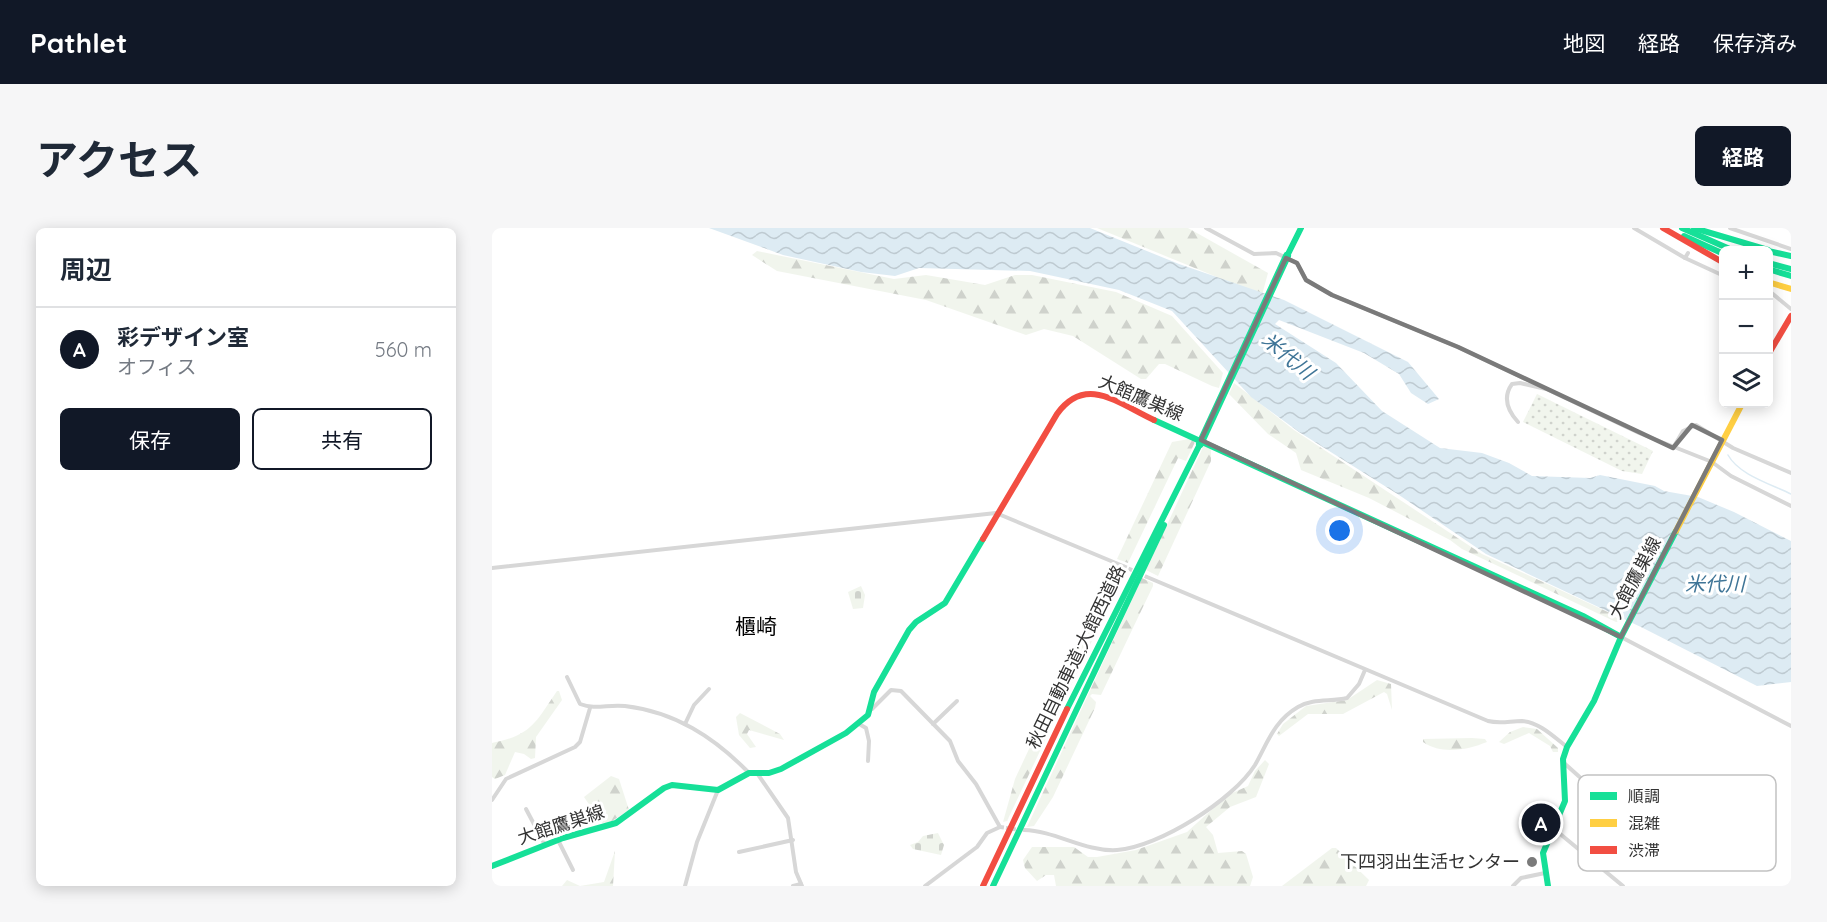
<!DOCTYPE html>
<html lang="ja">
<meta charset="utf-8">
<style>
:root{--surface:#fff;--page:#f6f6f7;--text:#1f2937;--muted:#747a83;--line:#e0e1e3;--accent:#111827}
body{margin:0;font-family:Quicksand,"Noto Sans JP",sans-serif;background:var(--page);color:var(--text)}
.controls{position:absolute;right:18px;top:18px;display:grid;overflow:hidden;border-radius:9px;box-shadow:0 3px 15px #0003}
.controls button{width:54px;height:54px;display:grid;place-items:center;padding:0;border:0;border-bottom:2px solid var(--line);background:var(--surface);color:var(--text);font:30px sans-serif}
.you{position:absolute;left:848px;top:303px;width:21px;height:21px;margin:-15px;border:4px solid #fff;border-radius:50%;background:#1a73e8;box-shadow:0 0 0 9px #1a73e833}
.badge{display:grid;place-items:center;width:39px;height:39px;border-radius:50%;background:var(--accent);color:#fff;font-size:20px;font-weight:700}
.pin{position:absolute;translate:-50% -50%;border:3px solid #fff;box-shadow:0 2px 6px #0006}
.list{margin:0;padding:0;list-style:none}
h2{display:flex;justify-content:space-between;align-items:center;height:78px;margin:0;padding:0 24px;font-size:26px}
h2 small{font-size:20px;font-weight:400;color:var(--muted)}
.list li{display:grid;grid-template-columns:39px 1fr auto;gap:18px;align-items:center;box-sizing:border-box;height:84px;padding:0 24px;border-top:2px solid var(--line)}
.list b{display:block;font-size:22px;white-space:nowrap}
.list p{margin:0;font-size:20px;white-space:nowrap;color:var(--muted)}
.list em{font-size:20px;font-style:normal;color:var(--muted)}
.actions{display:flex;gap:12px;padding:18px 24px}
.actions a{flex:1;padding:14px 0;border:2px solid var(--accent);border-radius:9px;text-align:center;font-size:21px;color:var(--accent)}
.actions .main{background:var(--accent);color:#fff}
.icon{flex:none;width:33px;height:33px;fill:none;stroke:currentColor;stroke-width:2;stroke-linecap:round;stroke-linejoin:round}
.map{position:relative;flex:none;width:1299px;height:658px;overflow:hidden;border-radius:9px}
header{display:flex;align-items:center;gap:36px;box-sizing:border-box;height:84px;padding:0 30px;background:var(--accent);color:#fff}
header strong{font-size:28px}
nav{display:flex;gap:33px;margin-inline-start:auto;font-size:21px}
.intro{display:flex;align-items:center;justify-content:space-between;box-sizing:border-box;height:144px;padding:0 36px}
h1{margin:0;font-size:42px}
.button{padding:15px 27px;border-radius:9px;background:var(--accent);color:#fff;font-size:21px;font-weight:700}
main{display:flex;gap:36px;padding:0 36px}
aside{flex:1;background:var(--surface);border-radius:9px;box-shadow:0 3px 15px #0003}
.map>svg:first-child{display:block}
</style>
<header>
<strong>Pathlet</strong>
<nav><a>地図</a><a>経路</a><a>保存済み</a></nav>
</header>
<div class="intro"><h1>アクセス</h1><a class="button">経路</a></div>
<main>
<aside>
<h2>周辺<small></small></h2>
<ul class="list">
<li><span class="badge">A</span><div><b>彩デザイン室</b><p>オフィス</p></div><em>560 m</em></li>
</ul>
<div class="actions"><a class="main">保存</a><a>共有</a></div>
</aside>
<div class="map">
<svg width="1299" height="658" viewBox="0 0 1299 658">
<defs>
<pattern id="grass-dots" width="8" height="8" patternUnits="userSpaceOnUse" patternTransform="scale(1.5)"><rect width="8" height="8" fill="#f1f5ed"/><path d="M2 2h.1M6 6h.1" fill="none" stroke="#cfd2cc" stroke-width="1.8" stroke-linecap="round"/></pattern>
<pattern id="forest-firs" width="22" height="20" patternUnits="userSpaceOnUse" patternTransform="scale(1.5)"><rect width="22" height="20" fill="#f1f5ed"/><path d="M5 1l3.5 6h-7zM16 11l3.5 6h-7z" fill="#cfd2cc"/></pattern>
<pattern id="cemetery-stones" width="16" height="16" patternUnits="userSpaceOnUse" patternTransform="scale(1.5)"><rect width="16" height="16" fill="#f1f5ed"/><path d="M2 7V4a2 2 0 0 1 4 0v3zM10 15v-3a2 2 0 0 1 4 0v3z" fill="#cfd2cc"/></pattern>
<pattern id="water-waves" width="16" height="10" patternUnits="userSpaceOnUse" patternTransform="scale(1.5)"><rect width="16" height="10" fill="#ddebf3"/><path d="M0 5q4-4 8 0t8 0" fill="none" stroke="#becad1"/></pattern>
</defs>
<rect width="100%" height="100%" fill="#fff"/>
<!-- grass -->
<polygon fill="url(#grass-dots)" points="1045,166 1161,223 1150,246 1130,243 1031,194"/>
<!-- forest -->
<g fill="url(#forest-firs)">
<polygon points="605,0 696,0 776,45 770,67 759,63"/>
<polygon points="265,23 402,51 434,47 493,57 523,47 540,47 624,64 680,88 731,145 727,160 720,158 673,136 667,136 654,151 649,151 581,108 552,101 534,107 434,72 285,43 260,27"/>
<polygon points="742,155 802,202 990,326 1118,385 1130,394 1124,394 970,321 958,312 877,270 809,242 804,225 776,206 737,166"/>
<polygon points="697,211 703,214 694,233 686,230 636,335 625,331 680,214"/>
<polygon points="712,217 719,221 719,233 666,348 654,342"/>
<polygon points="621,338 632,345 515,593 511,594 523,551 566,459 574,459 570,452"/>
<polygon points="650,350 661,355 661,358 609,467 600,466 598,468 604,474 603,480 561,569 542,598 535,599"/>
<polygon points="885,452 899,456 900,482 895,466 892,464 851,486 816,486 787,508 785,506 791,496 814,478 855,472"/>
<path d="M65 463H67L70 472 44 509 43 530 39 531 32 526 23 524 13 547 3 551 0 549V515C40 507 43 495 65 463Z"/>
<polygon points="248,485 288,506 292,512 257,502 255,506 264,519 258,520 247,507 244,489"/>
<polygon points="1031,499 1045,501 1066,520 1066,524 1061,524 1058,518 1037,505 1012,516 1007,514 1018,504"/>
<path d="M980 510 993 511 995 514C975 522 950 527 931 514V511Z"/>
<polygon points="773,532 777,536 764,569 738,579 714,599 721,607 726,625 750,623 754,626 761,649 758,658 564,658 562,647 554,647 545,653 533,640 531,632 540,619 582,619 596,629 605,629 644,622 695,604 736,567 756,558 763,543"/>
<polygon points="119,548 127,551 137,582 117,595 110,595 92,569"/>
<polygon points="840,620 844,620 877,652 874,658 790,658"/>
<polygon points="123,623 121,658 70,658 75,652 88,658 112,654"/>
</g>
<!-- cemetery -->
<g fill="url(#cemetery-stones)">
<polygon points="369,358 373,367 371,380 361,381 356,364"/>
<polygon points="446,605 452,617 449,627 421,621 418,617 426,614 431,608"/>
</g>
<!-- water -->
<polygon fill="url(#water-waves)" points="217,0 598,0 687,36 792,72 916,134 947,171 936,176 919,165 907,146 872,125 787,92 783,96 844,135 890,183 948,220 990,225 1017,235 1040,248 1098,250 1108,247 1163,258 1172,263 1206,269 1242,284 1299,313 1299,454 1265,458 1151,400 994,326 907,267 807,204 759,169 680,83 627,62 538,43 427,40 403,48 369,44 291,27"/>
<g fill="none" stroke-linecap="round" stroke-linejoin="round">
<!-- stream -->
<path stroke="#ddebf3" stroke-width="1.5" d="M1236 227C1247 247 1279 256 1299 266"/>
<!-- street-tunnel -->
<g stroke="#d6d6d6" stroke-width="4" stroke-dasharray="4 2" stroke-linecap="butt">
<polyline points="631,338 655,349"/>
<polyline points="508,599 528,602"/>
</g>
<!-- street -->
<g stroke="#d7d7d7" stroke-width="4">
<polyline points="714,0 762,26 784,25 805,35 814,52 840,67 966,119 1147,205 1220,234 1239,248 1299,278"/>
<polyline points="1142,0 1193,30 1232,48"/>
<polyline points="1238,0 1299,21"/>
<polyline points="1193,30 1196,25"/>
<polyline points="1276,62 1299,81"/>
<path d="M1026 194C1016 183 1010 170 1020 156L1028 155 1054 161"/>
<polyline points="1181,220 1191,203 1204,197 1241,220 1299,245"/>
<polyline points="0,340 504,285 631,338"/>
<path d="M655 349 996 493C1008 496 1018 493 1030 493 1047 494 1062 509 1075 519"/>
<polyline points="1129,409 1299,498"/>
<path d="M75 449 88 476C104 482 116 476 133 478 183 484 222 509 257 545"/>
<polyline points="380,481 399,462 409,463 458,513 466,533 484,556 508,599 495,605 485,619 433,658"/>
<polyline points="193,496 202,477 217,461"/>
<polyline points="367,496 374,500 377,513 376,533"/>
<polyline points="441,496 465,473"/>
<polyline points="1072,535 1091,552 1101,557"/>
<polyline points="265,545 296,590 304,644 310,658"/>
<polyline points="0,572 14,551 83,519 88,514 98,480"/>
<polyline points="34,581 53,617"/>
<polyline points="1061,600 1131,658"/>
<path d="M532 602C564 603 593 624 625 622 667 619 741 572 763 537 776 514 782 493 806 479 821 470 839 474 855 470L867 456 873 442"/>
<polyline points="66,612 81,642"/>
<polyline points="247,624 301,612"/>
<polyline points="193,658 205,614 226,562"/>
<polyline points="301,658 309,656"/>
<polyline points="1021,658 1029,650 1053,645"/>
</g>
<!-- fast -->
<g stroke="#16e098" stroke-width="6">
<polyline points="1190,0 1240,22"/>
<polyline points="1202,0 1276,22"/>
<polyline points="1192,8 1232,26"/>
<polyline points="1276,23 1299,28"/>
<polyline points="795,28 809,0"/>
<polyline points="1276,35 1299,41"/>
<polyline points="1276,41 1299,48"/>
<polyline points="662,192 1091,388 1129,409"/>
<polyline points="575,481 708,216"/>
<polyline points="0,638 71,610 124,595 172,560 180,557 226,562 257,545 277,545 289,541 354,505 376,487 382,464 417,402 424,394 453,375 491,311"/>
<polyline points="501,658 672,297"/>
<polyline points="1056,658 1051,625 1073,573 1071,531 1075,519 1102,473 1129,409 1184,303"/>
</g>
<!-- slow -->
<g stroke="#ffcf43" stroke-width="6">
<polyline points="1276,54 1299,61"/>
<polyline points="1184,303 1250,176"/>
</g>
<!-- jam -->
<g stroke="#f24e42" stroke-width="6">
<polyline points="1171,0 1232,35"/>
<polyline points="1276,127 1299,88"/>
<path d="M491 311 565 186C594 146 627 176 662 192"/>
<polyline points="491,658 575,481"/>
</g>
<!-- fast-bridge -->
<polyline stroke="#16e098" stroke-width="8" points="708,216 795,28"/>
</g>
<!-- marked area -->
<path fill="none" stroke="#7a7a7a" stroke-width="4.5" stroke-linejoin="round" d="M794 30 805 35 814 52 840 67 966 119 1181 220 1200 197 1230 212 1129 409 709 212Z"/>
<!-- markers -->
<circle fill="#7a7a7a" stroke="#fff" stroke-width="2" cx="1040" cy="634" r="6"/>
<g text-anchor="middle" stroke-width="6" stroke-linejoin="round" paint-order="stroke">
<!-- street labels -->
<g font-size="18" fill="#333" stroke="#fff">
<text transform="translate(649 170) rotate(23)" y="6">大館鷹巣線</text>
<text transform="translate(1143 350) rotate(-62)" y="6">大館鷹巣線</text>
<text transform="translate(584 429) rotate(-64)" y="6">秋田自動車道;大館西道路</text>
<text transform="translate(69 597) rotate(-18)" y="6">大館鷹巣線</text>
</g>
<!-- poi labels -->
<g font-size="18" fill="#333" stroke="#fff" text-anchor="end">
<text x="1028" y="640">下四羽出生活センター</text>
</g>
<!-- water labels -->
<g font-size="20" font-style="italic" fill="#3f7597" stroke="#fff">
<text transform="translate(796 128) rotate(40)" y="7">米代川</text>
<text x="1223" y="363">米代川</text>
</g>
<!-- quarter labels -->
<g font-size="21" fill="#000" stroke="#fff">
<text x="264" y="406">櫃崎</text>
</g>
</g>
<!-- legend -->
<rect x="1086" y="547" width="198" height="96" rx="9" fill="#fff" stroke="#c2c2c2" stroke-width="1.5"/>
<rect x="1098" y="564" width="27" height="8" fill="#16e098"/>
<rect x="1098" y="591" width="27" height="8" fill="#ffcf43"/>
<rect x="1098" y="618" width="27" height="8" fill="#f24e42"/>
<g font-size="16" fill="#333">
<text x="1136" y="574">順調</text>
<text x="1136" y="601">混雑</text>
<text x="1136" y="628">渋滞</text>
</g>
</svg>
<div class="controls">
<button>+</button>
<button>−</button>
<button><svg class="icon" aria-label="layers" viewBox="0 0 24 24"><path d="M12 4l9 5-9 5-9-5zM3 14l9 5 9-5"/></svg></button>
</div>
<div class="you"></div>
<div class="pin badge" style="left:1049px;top:595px">A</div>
</div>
</main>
